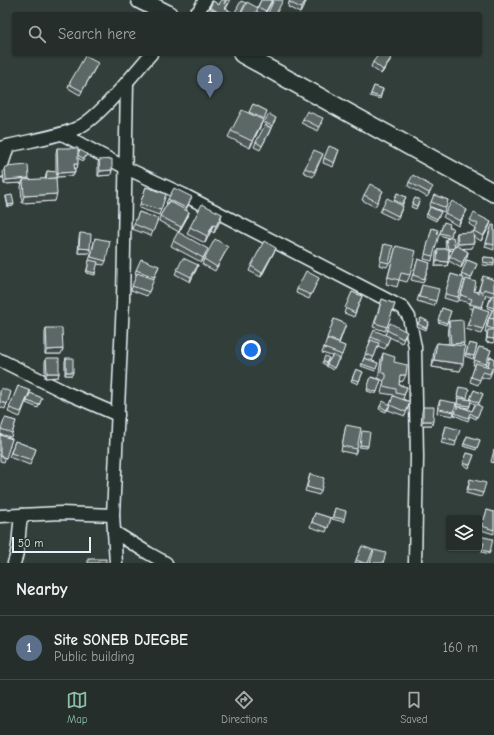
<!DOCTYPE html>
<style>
:root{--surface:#262e2b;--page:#2e3633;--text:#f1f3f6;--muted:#a4a8a9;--line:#424a47;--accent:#8abfa5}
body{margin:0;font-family:"Comic Neue",sans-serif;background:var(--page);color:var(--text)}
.controls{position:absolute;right:12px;bottom:12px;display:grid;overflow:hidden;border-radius:4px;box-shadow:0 1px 3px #0004}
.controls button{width:36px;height:36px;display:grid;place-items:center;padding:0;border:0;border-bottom:1px solid var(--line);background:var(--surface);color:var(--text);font:20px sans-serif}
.scale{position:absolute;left:12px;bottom:10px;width:79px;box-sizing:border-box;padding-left:4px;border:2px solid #e8f1f8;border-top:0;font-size:11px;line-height:14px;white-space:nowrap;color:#e8f1f8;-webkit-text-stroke:3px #26332d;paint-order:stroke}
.you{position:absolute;left:251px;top:350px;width:14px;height:14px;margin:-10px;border:3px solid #fff;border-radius:50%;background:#1a73e8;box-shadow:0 0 0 6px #1a73e833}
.badge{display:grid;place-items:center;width:26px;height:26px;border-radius:50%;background:var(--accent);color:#fff;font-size:13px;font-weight:700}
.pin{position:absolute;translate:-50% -33px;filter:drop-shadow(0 1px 2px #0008)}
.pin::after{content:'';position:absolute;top:21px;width:14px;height:12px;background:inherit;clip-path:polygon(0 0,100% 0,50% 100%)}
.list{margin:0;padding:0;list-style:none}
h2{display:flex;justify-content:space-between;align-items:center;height:52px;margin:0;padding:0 16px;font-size:17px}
h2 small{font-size:13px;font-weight:400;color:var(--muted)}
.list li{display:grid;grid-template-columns:26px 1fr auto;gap:12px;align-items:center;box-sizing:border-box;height:64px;padding:0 16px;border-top:1px solid var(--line)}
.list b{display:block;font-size:15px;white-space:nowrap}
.list p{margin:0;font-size:13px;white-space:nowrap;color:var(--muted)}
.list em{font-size:13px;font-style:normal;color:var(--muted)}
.icon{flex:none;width:22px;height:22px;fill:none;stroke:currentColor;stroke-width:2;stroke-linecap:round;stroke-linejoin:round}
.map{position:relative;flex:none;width:494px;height:563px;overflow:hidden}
.search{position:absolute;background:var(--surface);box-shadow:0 1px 3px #0004;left:12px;right:12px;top:12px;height:44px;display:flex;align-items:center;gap:10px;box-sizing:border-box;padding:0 14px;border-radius:4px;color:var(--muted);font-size:15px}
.sheet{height:116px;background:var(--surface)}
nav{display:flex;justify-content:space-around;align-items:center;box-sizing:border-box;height:56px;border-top:1px solid var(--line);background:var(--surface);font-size:11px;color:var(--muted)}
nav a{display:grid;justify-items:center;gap:2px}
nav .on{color:var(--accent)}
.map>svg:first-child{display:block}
</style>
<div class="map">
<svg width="494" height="563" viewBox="0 0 494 563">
<rect width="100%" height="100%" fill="#323e39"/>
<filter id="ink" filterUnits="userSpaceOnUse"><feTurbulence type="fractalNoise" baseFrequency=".025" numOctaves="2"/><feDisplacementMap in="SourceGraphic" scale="8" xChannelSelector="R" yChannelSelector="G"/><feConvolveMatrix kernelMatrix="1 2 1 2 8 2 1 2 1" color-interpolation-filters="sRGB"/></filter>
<g filter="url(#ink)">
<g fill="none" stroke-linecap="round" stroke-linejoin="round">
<!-- street casing -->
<g stroke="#e8f1f8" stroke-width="15">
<g id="street">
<polyline points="195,14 198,12 205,0"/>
<polyline points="62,134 126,168 184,195 403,308 409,317 415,347 417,457 415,563"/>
<path d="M0 148C24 141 51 139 75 129 98 120 133 74 151 54"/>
<polyline points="0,171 8,146"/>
<polyline points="0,360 67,393 118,415"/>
<polyline points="0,516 61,513 113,515"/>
<polyline points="114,532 148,553 166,563"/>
<path d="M14 563C21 546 17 531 22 515"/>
<polyline points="116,563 113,515 123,301 127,82"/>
</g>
</g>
<!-- secondary casing -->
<g stroke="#e8f1f8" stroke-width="20">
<g id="secondary">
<polyline points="140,0 168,14"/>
<polyline points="242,54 494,193"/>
</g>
</g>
<!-- street -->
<use href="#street" stroke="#26332d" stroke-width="12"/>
<!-- secondary -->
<use href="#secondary" stroke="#26332d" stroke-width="17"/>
</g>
<!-- wall -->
<g fill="#4f5957" stroke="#e8f1f8" fill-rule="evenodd">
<polygon points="261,0 273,0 265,14 261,14 256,11 255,14 241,14 257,8"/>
<polygon points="307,0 300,13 288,7 289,2"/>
<polygon points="213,1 219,5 230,1 226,9 229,10 227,14 206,14"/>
<polygon points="373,62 389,63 381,74 371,67"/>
<polygon points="96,67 80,95 68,88 69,84"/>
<polygon points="374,86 383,89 380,99 370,96"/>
<polygon points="253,104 267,111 260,127 250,148 228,137 231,131 249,113"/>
<polygon points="276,118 271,128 269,133 260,150 254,147 256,142 271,128 264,124 264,122"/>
<polygon points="303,119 322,123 318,131 301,123"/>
<polygon points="57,148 86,156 83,161 78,158 77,168 74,168 75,172 73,176 56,177 55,201 22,203 21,187 22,183 4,184 3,172 5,167 29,180 45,179 47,171 56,172 56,153"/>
<polygon points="339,150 333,167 323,163 324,158"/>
<polygon points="323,154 313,177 303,172 305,168"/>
<polygon points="99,160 112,170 111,175 98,176 98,164"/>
<polygon points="409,182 431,191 427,197 408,186"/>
<polygon points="146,187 166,194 159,215 139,208"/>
<polygon points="383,191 375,207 362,200 364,195"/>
<polygon points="397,193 406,197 402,206 403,206 401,211 397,220 380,212 382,208 394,202"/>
<polygon points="434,195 448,200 444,212 431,207 441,212 436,221 426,216 430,207 429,207"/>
<polygon points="6,196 13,206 8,207 6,198"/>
<polygon points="415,198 420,200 416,209 411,207"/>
<polygon points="168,199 190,201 186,210 189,212 188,216 179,232 159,221 160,216 167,204 166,203"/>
<polygon points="467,210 465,214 458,226 443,217 445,213"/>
<polygon points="139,212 158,219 151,236 132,229"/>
<path d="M470 220 491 222 489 227 481 241 473 236 474 243 472 248H462L468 252 467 257 461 268 449 261 447 266H435L436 253 438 249H446L445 241 446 239 449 238 439 235 444 222 449 227 453 228 450 238 455 248 456 245V237L457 233H473L475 228 469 224ZM454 250 450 256 449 260V251Z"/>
<polygon points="220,221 214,233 211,231 205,243 187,234 190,227"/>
<polygon points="494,225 494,250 485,247 490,229"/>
<polygon points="432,228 433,256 432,261 424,259"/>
<polygon points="80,233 90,249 89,253 78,253 79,238"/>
<polygon points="95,238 106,261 104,265 97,264 95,275 86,273"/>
<polygon points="173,241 206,253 201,262 171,246"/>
<polygon points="384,244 389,263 387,267 379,265"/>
<polygon points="396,246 410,275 407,282 399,280 397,287 386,284 394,253"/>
<polygon points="276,248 274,252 261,277 249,271 251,266"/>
<polygon points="226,251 215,271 202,264 204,259"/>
<polygon points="484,257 494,258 494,266 482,265"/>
<polygon points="418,259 430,263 423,283 411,280"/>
<polygon points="467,260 477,264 470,281 474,291 478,292 483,276 494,280 494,343 486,342 487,332 485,332 487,322 492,310 487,308 491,296 482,294 486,295 481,309 489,311 481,334 466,329 473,309 469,308 470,303 459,300 465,281 463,280 457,302 444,298 451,274 461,277"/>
<polygon points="198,265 196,270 190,282 175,274 177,270"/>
<polygon points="159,266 147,296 131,290 137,275 135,274 136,270"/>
<polygon points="319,278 309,299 296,293 297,289"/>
<polygon points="422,285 436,301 434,306 417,301"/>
<polygon points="352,292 362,296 354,317 344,313"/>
<polygon points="382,299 395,304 385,331 373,327"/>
<polygon points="442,308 451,311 446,325 438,322"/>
<polygon points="421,318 429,322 426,330 417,326"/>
<polygon points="334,319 346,324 339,344 345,346 340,359 339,359 333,370 326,366 332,356 322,353"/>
<polygon points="449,321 463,346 460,371 432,367 434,349 437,343 449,344 448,325"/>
<polygon points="46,328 61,354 45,354 45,333"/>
<polygon points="387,330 407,332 402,343 385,335"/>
<polygon points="371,337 390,337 385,349 378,346 372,361 378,363 375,371 361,366 370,342 369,342"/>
<polygon points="469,343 477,345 473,359 465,356"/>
<polygon points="479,347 491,350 485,366 487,367 490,357 494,358 494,369 493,371 492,371 489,379 481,377 478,385 470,382 475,365 473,365"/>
<polygon points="383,353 394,362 403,381 399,382 399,385 407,387 403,399 410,402 405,416 388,410 394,395 381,393 384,381 378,378 381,359"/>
<polygon points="46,358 59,373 58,377 45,378 45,362"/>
<polygon points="66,358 72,375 65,375 65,361"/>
<polygon points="329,358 326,365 322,363 323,361"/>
<polygon points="356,369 363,372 358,384 351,381"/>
<polygon points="371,377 381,380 376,394 367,391"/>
<polygon points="18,386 30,391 20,417 8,412"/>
<path d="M459 387 467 398V399L470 400 474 390 483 394 478 405 481 409 476 419 470 416 468 421 454 415 458 406H456L458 399H457ZM471 402 475 404 472 411 461 407 469 408Z"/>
<polygon points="0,392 11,392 5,409 0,407"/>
<polygon points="30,393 42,398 38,408 26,403"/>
<polygon points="440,400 454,412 453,416 437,413 438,405"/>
<polygon points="380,406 389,407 386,412 379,409"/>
<polygon points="423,407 432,425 421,425 422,412"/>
<polygon points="5,418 16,421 11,437 0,434"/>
<polygon points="346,425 357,449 355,454 341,451 345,430"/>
<polygon points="446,426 456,442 455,446 441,443"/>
<polygon points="0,435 12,439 4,462 0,461"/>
<polygon points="467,436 480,440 476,450 463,446"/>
<polygon points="15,441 36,449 30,465 9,457"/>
<polygon points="494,450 494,463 491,462"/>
<polygon points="467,453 474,455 469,468 463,465"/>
<polygon points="310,474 321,491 319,495 305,491"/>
<polygon points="470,479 483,493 481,497 466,493"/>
<polygon points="487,510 494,512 494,534 481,530"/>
<polygon points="334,511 344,519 344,522 332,519"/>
<polygon points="315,513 331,518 326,532 310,527"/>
<polygon points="479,536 490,552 489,554 482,552 483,546 479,545"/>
<polygon points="362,546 368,563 355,563"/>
</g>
<!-- shaded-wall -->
<g fill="#404947" stroke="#e8f1f8">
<polygon points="272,0 273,0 265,14 266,11"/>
<polygon points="306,0 307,0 300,13 301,8"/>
<polygon points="391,58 389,63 381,74 383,70"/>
<polygon points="263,120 260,127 250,148 252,141"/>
<polygon points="74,164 78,164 77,168 72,169"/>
<polygon points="112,170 111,175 98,176 100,171"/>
<polygon points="75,172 73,176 56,177 58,173"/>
<polygon points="29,178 28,182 23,180 22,183 4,184 6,180"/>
<polygon points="57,194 55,201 22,203 24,196"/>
<polygon points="14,204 13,206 8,207 8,205"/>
<polygon points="467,210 465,214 458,226 460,221"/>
<polygon points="189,212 188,216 179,232 181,227"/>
<polygon points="222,214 220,221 214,233 216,226"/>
<polygon points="491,222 489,227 481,241 483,236"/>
<polygon points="213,225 211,231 205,243 207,236"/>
<polygon points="474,243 472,248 456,249 458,244"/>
<polygon points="79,248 90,249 89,253 78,253"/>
<polygon points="276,248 274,252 261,277 262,273"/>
<polygon points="455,248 454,250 447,251 448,249"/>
<polygon points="468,252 467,257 461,268 462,263"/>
<polygon points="437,261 448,262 447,266 435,266"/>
<polygon points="198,265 196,270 190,282 191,277"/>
<polygon points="487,338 494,339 494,343 486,342"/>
<polygon points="464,343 463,347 449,348 451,344"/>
<polygon points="63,349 61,354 45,354 47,350"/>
<polygon points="434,360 463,364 460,371 432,367"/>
<polygon points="66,372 73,372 72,375 65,375"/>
<polygon points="47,373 59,373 58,377 45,378"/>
<polygon points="400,375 406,375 403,381 397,382"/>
<polygon points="457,404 470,406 469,408 456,406"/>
<polygon points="423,421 433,421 432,425 421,425"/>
<polygon points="360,445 368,446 367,448 359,447"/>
</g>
<!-- building -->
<g fill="#5c6865" stroke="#e8f1f8">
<polygon points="221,0 226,0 224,4 226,0 229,0 230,1 225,8 229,10 227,14 221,14 210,7 213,1 219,5"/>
<polygon points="261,0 272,0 266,11 258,7"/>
<polygon points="274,0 283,0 276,14 270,14 268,13"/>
<polygon points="290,0 306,0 301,8 289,2"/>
<polygon points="241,1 246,3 240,14 238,14 235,12"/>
<polygon points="247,2 258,8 255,14 241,14"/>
<polygon points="209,8 220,14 209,14 206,12"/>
<polygon points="230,11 235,13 234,14 228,14"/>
<polygon points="379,54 385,54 391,58 383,70 373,62"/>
<polygon points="85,56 98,63 82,91 69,84"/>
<polygon points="374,86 383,89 380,97 371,94"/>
<polygon points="253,104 267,111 264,119 249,112"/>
<polygon points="242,110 263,120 252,141 231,131"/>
<polygon points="307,111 323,118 319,127 303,119"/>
<polygon points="269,114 276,118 272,126 264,122"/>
<polygon points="265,125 271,128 262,146 256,142"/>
<polygon points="329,146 339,150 334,163 324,158"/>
<polygon points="57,148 78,148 78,164 74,164 75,172 58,173"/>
<polygon points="80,150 87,154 84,159 78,155 78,154"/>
<polygon points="314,150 323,154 314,172 305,168"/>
<polygon points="112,159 112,170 100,171 99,160"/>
<polygon points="28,165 29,178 6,180 5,167"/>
<polygon points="47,171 57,172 56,178 46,179"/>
<polygon points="413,175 433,187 429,193 409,182"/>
<polygon points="56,178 57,194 24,196 23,180"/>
<polygon points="370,184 383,191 377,202 364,195"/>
<polygon points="146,187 166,194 161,210 140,204"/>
<polygon points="174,188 192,197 186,208 168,199"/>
<polygon points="397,193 406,197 402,204 394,200"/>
<polygon points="12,195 14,204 8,205 6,196"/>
<polygon points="434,195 448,200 446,208 431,202"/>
<polygon points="387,198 403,206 398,216 382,208"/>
<polygon points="415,198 420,200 417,206 412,204"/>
<polygon points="169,201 189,212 181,227 160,216"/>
<polygon points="452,201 467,210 460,221 445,213"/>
<polygon points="202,204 222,214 216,226 213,225 207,236 190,227"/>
<polygon points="430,207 441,212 437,219 427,214"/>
<polygon points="139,212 158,219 153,232 134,224"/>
<polygon points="474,213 491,222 483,236 474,231 478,224 470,220"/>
<polygon points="444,222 450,224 449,227 453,228 451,236 440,233"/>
<polygon points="492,225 494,225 494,245 486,243"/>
<polygon points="432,228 438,230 437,234 439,235 433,256 425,254"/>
<polygon points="178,232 208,249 203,258 173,241"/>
<polygon points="473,232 474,243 458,244 457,233"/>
<polygon points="80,233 91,234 90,249 79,248"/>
<polygon points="453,237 455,248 448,249 446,239"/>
<polygon points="95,238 110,241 106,261 91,257"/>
<polygon points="215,239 228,247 217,267 204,259"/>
<polygon points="264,241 276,248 262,273 251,266"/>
<polygon points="384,244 393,246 389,263 380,261"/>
<polygon points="456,245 468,252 462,263 450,256"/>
<polygon points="396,246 416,251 410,275 401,273 399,280 388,277"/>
<polygon points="438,249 449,249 448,262 437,261"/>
<polygon points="484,257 494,258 494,264 483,262"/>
<polygon points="183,258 198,265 191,277 177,270"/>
<polygon points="141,259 159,266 154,277 136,270"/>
<polygon points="418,259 430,263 424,279 413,275"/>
<polygon points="89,260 98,262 95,273 87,271"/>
<polygon points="467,260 477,264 471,278 461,274"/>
<polygon points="306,271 319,278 311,295 297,289"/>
<polygon points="137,273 154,279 149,292 132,286"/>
<polygon points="451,274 464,278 458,297 445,294"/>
<polygon points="483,276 494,280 494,292 484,289 483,292 479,290"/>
<polygon points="466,279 476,282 474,291 486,295 482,307 470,304 472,299 461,295"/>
<polygon points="422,285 439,289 436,301 419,297"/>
<polygon points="352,292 362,296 355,313 345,308"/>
<polygon points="492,295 494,296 494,308 488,306"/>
<polygon points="382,299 395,304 387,327 375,323"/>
<polygon points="474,306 489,311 483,329 468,325"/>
<polygon points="442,308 451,311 447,323 438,320"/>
<polygon points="493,309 494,309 494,319 489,318"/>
<polygon points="421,318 429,322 426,328 418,324"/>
<polygon points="489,318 494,319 494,329 487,327"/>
<polygon points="334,319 346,324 339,342 327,338"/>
<polygon points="463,320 464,343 451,344 449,321"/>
<polygon points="390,323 407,332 403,339 387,330"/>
<polygon points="46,328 62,328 63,349 47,350"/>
<polygon points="374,330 390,337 387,344 371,337"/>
<polygon points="488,330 494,330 494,339 487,338"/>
<polygon points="327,339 345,346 342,355 324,348"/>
<polygon points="371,340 379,343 374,357 365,354"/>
<polygon points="437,343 465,346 463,364 434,360"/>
<polygon points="469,343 477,345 474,356 466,354"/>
<polygon points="479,347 491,350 486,364 474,360"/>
<polygon points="383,353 395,357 394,362 407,365 406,375 400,375 399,385 407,387 404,395 396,393 396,389 383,386 384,380 386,378 386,374 381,372"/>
<polygon points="333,355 339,358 334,368 327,364"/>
<polygon points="325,356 329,358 326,363 323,361"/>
<polygon points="490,357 494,358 494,369 488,367"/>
<polygon points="46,358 59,358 59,373 47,373"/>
<rect x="66" y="358" width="7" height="14"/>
<polygon points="364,358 378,363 376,369 362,364"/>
<polygon points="476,363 492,368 490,374 483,372 480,380 471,377"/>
<polygon points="356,369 363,372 359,381 352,379"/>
<polygon points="371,377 381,380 377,392 367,389"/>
<polygon points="18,386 30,391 21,412 9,408"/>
<polygon points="459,387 469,389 467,398 457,396"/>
<polygon points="1,388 11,392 7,404 0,402 0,392"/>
<polygon points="474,390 483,394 479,403 470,399"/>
<polygon points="30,393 42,398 39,405 27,401"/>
<polygon points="393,396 410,402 406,412 390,405"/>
<polygon points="458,398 471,400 470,406 457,404"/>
<polygon points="440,400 456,403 454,412 439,409"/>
<polygon points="383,401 390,405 386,410 380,406"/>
<polygon points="476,404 482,407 477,417 470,413 468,418 455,413 458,406 472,411"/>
<polygon points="423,407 434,407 433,421 423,421"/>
<polygon points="5,418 16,421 12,433 1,429"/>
<polygon points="346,425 361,428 357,449 342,446"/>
<polygon points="446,426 460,430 456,442 443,438"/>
<polygon points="362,431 370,432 368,446 360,445"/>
<polygon points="0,435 12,439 6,458 0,456"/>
<polygon points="467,436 480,440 477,448 464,444"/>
<polygon points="15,441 36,449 32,460 11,453"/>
<polygon points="467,453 474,455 470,465 463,463"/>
<polygon points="310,474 324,478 321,491 307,487"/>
<polygon points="470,479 486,483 483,493 468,489"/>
<polygon points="335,508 346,511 344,519 333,517"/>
<polygon points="487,510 494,512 494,530 482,526"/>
<polygon points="315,513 331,518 328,528 312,522"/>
<polygon points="479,536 493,539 490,552 482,550 484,543 479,542"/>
<polygon points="362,546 373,550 368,563 364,563 356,560"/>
<polygon points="374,550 386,553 383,563 370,563"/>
<rect x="88" y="559" width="18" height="4"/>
</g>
</g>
</svg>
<div class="controls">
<button><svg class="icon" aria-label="layers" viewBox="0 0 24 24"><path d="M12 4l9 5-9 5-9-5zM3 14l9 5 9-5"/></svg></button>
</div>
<div class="scale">50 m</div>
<div class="you"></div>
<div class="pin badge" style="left:210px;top:98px;background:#5c6f8a">1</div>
<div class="search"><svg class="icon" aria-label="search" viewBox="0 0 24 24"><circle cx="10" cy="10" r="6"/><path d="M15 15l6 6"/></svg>Search here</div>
</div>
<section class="sheet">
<h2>Nearby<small></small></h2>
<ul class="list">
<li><span class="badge" style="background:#5c6f8a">1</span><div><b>Site SONEB DJEGBE</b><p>Public building</p></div><em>160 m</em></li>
</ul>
</section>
<nav>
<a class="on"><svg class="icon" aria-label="map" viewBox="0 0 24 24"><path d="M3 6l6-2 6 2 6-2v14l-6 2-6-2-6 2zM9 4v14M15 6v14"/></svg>Map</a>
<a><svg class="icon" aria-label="directions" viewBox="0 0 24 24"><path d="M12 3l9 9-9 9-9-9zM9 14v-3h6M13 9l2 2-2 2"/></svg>Directions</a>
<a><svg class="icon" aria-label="saved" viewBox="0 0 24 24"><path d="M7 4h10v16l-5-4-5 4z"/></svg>Saved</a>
</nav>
